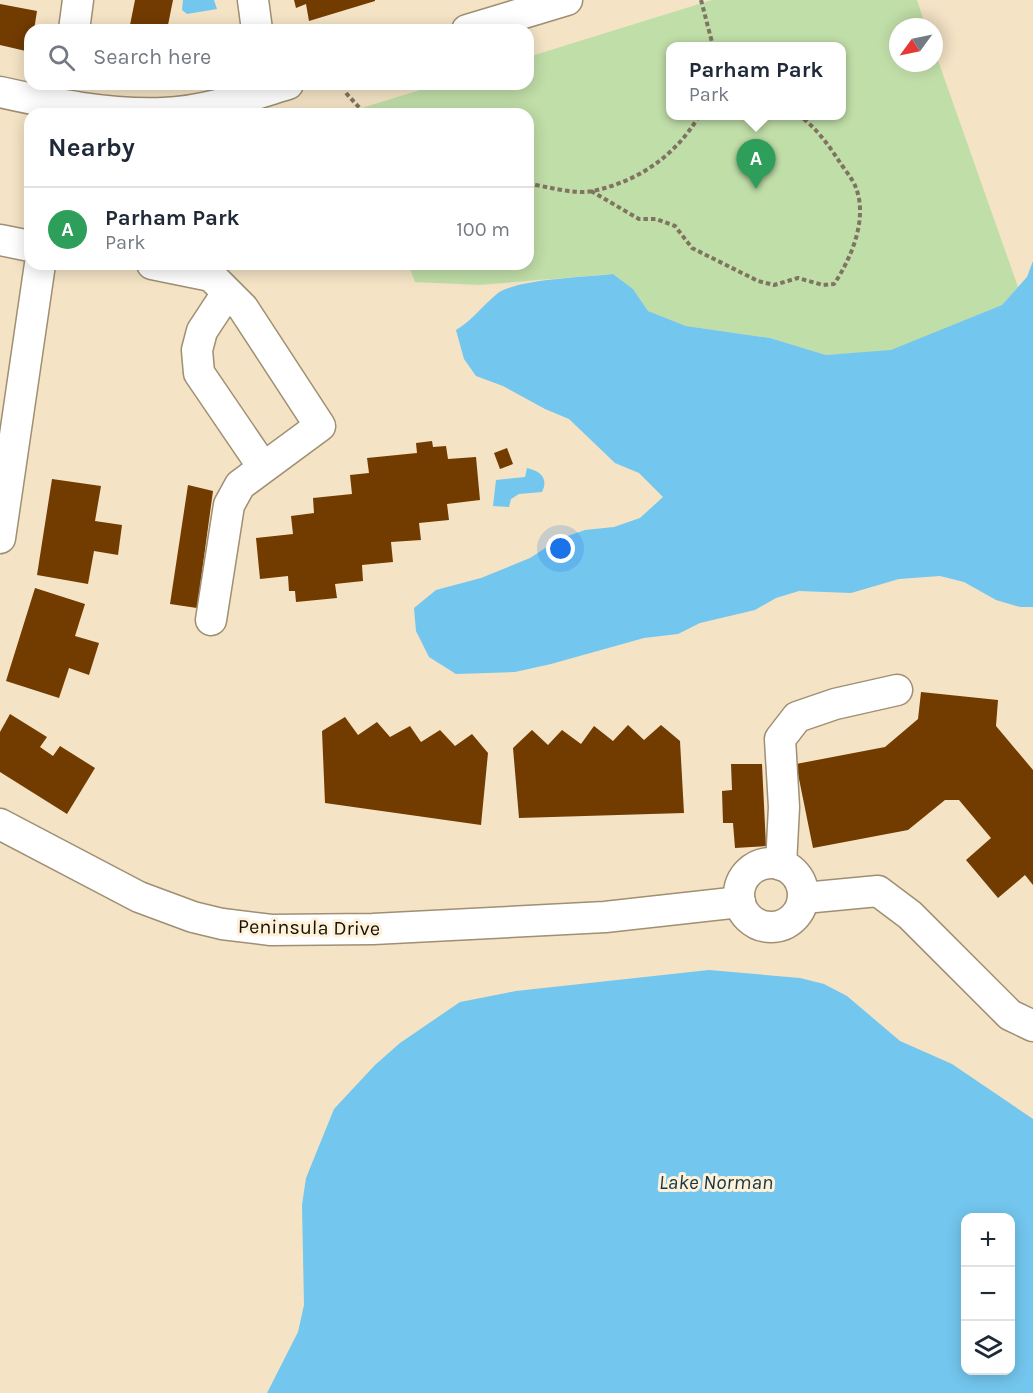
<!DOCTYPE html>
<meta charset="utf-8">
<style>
:root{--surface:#fff;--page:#f6f6f7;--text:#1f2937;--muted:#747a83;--line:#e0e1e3;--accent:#7c3aed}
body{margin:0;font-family:Karla,sans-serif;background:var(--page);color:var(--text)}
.controls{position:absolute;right:18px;bottom:18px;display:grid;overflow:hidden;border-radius:12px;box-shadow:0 3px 15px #0003}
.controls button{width:54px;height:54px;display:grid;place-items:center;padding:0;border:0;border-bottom:2px solid var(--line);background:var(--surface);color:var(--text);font:30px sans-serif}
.compass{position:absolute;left:889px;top:18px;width:54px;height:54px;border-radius:50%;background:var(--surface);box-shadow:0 3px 15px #0003;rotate:237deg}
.you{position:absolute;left:561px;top:549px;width:21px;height:21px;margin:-15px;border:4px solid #fff;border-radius:50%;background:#1a73e8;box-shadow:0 0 0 9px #1a73e833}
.badge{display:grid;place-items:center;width:39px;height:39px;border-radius:50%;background:var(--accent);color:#fff;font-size:20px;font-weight:700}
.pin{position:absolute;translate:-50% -50px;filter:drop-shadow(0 2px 3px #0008)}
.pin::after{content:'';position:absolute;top:32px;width:21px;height:18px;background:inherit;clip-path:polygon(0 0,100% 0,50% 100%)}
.popup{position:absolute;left:666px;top:42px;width:180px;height:78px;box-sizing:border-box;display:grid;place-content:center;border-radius:12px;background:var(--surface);filter:drop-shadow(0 2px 4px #0005);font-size:20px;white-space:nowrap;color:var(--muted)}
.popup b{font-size:22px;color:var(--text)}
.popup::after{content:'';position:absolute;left:50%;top:100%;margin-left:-12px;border:12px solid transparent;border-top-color:var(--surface)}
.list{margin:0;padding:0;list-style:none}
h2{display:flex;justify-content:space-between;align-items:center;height:78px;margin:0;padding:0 24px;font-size:26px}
h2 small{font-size:20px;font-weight:400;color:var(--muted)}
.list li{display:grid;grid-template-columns:39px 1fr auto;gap:18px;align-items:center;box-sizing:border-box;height:84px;padding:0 24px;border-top:2px solid var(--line)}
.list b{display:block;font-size:22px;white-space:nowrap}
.list p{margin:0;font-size:20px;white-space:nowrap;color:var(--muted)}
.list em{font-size:20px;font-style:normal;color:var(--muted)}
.icon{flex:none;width:33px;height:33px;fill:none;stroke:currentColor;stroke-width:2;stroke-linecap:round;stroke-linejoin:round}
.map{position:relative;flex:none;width:1033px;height:1393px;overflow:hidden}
.search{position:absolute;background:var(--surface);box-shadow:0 3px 15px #0003;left:24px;top:24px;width:510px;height:66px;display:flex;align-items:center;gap:15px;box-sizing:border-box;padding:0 21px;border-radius:18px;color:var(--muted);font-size:22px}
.panel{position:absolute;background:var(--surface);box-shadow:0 3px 15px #0003;left:24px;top:108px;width:510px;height:162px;border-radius:18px}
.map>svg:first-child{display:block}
</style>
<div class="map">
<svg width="1033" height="1393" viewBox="0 0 1033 1393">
<rect width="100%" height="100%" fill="#f4e3c5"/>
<!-- green -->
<path fill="#c0dea8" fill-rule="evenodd" d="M712 0H917L926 27H898V63H934V49L1018 287 1002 305 891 351 826 355 770 338 686 326 648 311 633 289 613 274 479 285 415 282 408 264H528V114L345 113 440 84H528V57ZM670 46H842V116H670Z"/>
<!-- water -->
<g fill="#73c6ee" fill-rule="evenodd">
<polygon points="183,0 214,0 217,9 187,14 182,10"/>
<path d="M1033 261V607H1020L996 600 964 582 940 576 899 579 851 593 799 591 776 598 755 610 700 623 678 634 644 638 551 664 515 672 456 674 429 657 416 631 414 608 436 590 481 578 530 558 559 539 585 530 614 527 640 518 663 497 639 473 615 463 569 419 545 409 503 386 476 376 464 359 456 330C473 320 483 305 498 293 518 279 587 277 613 274L633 289 648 311 686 326 770 338 826 355 891 350 1002 305 1027 277Z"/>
<path d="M527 468C540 471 549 478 542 492L519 494 511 499 509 507 493 506 496 480 525 477Z"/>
<path d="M709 970 800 978 824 984 847 996 900 1041 952 1064 1033 1119V1393H267L298 1332 304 1305 302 1205 306 1178 334 1109 375 1065 400 1043 460 1002 516 991ZM966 1218H1010V1370H966Z"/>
</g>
<!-- building -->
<g fill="#723b00">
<polygon points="135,0 173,0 167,30 129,30"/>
<polygon points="294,0 375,0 375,1 309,21 306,4 296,8"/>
<polygon points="0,4 37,11 34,30 30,30 30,52 0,45"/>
<polygon points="432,441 433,447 446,446 448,459 476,457 480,500 447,504 449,520 419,523 421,540 391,542 393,562 362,565 363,581 335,584 337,598 296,602 295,591 289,591 288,576 260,579 256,538 293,534 291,516 314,513 313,498 352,494 350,475 369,473 367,458 417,453 416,443"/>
<polygon points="507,448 513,464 500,469 494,453"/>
<polygon points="52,479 101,486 95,521 122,525 118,555 94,551 88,584 37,575"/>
<polygon points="188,485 213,491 197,608 170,604"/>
<polygon points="35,588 85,604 75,636 99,643 89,675 69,668 59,698 6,681"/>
<polygon points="921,692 998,700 996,726 1033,770 1033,885 1025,875 998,898 966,860 991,838 959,800 945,800 908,830 813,848 796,764 885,747 918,719"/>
<polygon points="10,714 47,737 40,747 53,756 60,746 95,768 67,814 0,772 0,732"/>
<polygon points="345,717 358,735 377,722 390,737 410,726 421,742 440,730 455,746 472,734 488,753 481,825 325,803 322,731"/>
<polygon points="628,725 644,740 661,725 680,741 684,813 519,818 513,748 532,730 548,745 562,730 581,744 594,726 613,741"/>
<polygon points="731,764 762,764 766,846 735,848 733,823 723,823 722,791 732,790"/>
</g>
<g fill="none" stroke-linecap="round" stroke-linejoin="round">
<!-- minor casing -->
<g stroke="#9f8f73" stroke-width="33">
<g id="minor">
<polyline points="253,0 257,30"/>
<polyline points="74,30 78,0"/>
<polyline points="467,30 567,0"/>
<path d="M0 92C54 104 108 115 163 113 204 112 249 96 288 84"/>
<polyline points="0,240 30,246"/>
<polyline points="152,264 211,276 243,308 320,426 240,485 229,505 211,620"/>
<polyline points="227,293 202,331 197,350 199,373 263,467"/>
<polyline points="0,538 40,264"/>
<polyline points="0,824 139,897 193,917 222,924 271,930 373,929 605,917 740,902"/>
<circle cx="771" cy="895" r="32"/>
<polyline points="781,865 784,807 780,739 797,717 835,704 897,690"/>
<polyline points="804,898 878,891 910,915 1010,1015 1033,1026"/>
</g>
</g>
<!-- path -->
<g stroke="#7f7461" stroke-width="4" stroke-dasharray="4.5 3" stroke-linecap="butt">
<polyline points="701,0 713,46"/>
<polyline points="346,93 365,114"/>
<path d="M528 184C547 186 573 195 593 191 639 181 675 156 699 116"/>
<path d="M591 191 639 219H656L675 226 692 248 758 281 774 285 798 278 823 285 834 284C851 259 868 219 856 188 853 179 844 169 839 161 828 144 816 128 800 116"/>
</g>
<!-- minor -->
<use href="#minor" stroke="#fff" stroke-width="30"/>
</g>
<g text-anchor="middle" stroke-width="6" stroke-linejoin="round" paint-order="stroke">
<!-- street labels -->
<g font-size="20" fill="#171107" stroke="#fff1d8">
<text transform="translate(309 927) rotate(1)" y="7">Peninsula Drive</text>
</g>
<!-- water labels -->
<g font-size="21" font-style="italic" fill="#133849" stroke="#fff1d8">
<text x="716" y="1189">Lake Norman</text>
</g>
</g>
</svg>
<div class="controls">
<button>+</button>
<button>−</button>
<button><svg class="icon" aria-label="layers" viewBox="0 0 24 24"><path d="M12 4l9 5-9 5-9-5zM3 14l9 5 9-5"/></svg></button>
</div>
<svg class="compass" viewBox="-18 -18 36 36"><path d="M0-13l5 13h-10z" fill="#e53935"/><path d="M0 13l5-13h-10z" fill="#747a83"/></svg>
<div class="you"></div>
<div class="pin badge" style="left:756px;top:189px;background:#2e9e5b">A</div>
<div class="popup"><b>Parham Park</b>Park</div>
<div class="search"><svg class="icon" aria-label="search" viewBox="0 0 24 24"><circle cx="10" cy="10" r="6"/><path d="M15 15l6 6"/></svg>Search here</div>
<section class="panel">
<h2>Nearby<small></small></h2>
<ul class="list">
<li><span class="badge" style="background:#2e9e5b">A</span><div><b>Parham Park</b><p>Park</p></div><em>100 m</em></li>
</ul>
</section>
</div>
